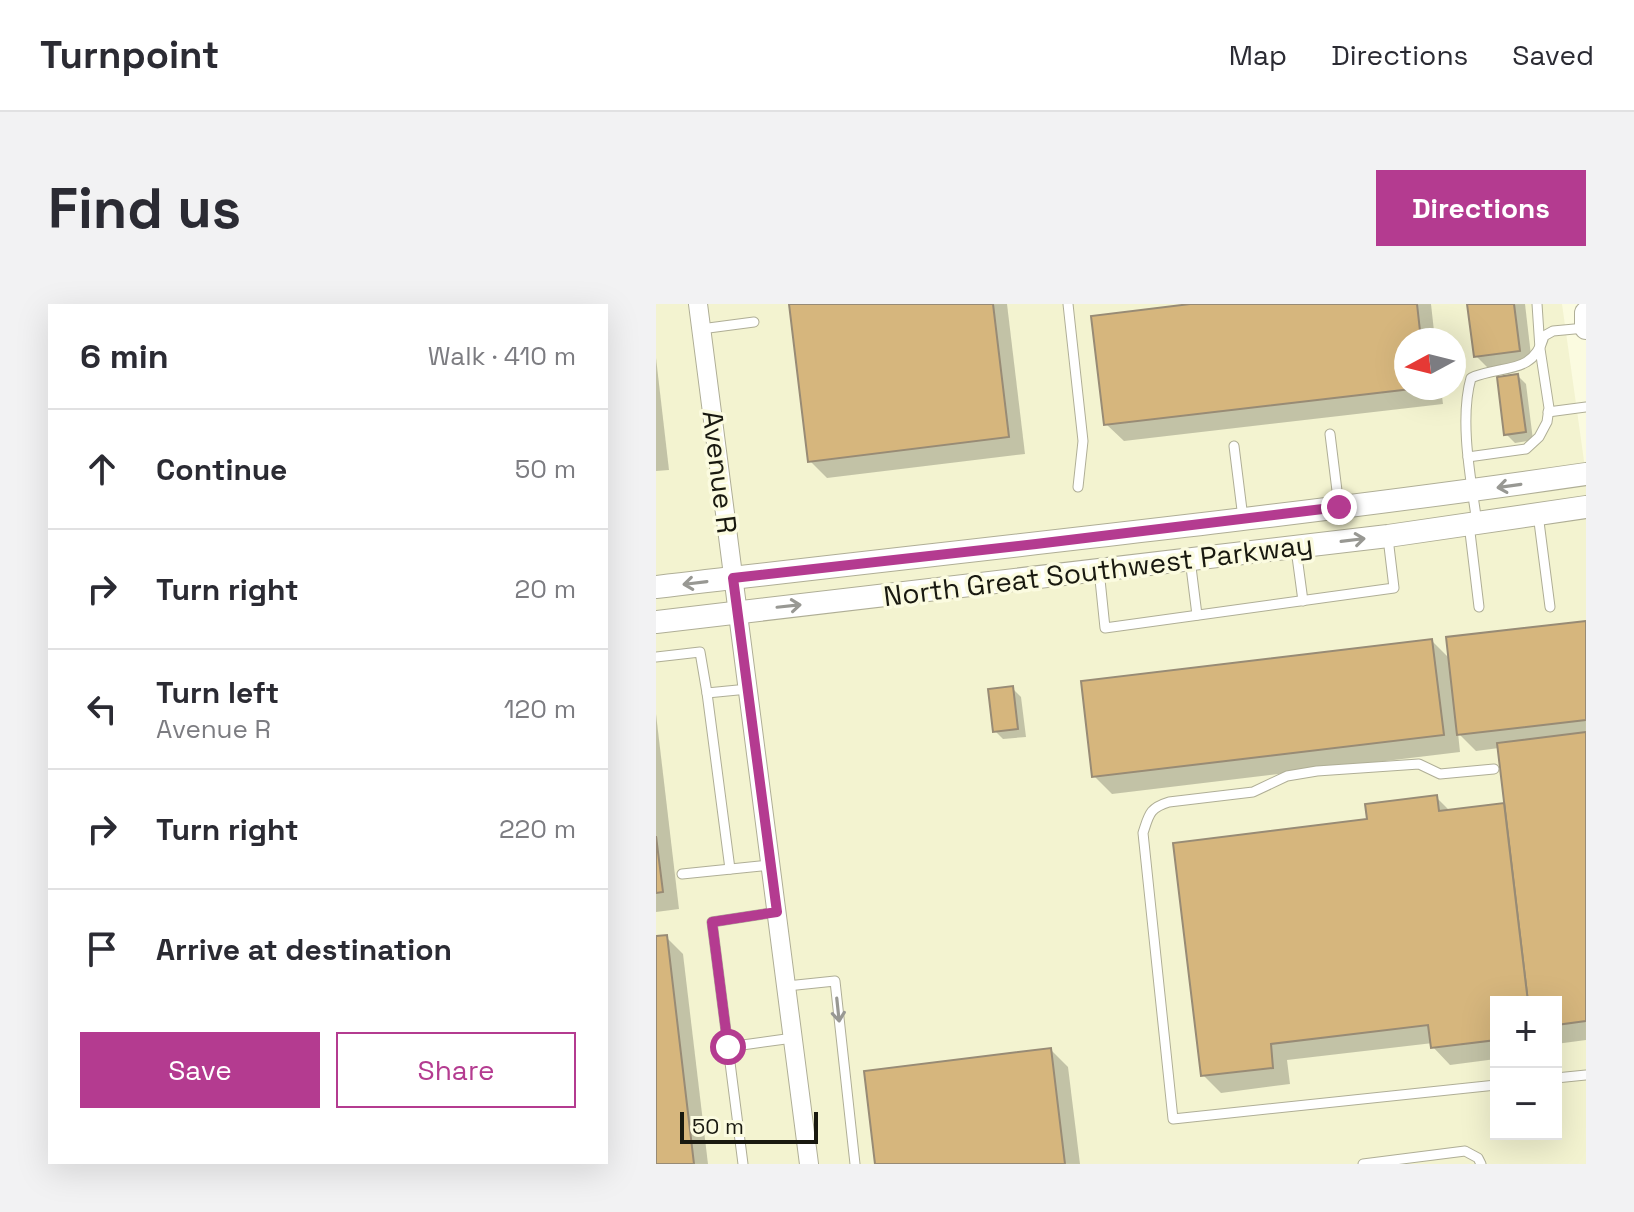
<!DOCTYPE html>
<meta charset="utf-8">
<style>
:root{--surface:#fff;--page:#f2f2f3;--text:#2b2b33;--muted:#7c7c81;--line:#e1e1e2;--accent:#b43b90}
body{margin:0;font-family:"Space Grotesk",sans-serif;background:var(--page);color:var(--text)}
.controls{position:absolute;right:24px;bottom:24px;display:grid;overflow:hidden;border-radius:0px;box-shadow:0 8px 32px #0002}
.controls button{width:72px;height:72px;display:grid;place-items:center;padding:0;border:0;border-bottom:2px solid var(--line);background:var(--surface);color:var(--text);font:40px sans-serif}
.compass{position:absolute;left:738px;top:24px;width:72px;height:72px;border-radius:50%;background:var(--surface);box-shadow:0 8px 32px #0002;rotate:263deg}
.scale{position:absolute;left:24px;bottom:20px;width:138px;box-sizing:border-box;padding-left:8px;border:4px solid #191910;border-top:0;font-size:22px;line-height:28px;white-space:nowrap;color:#191910;-webkit-text-stroke:6px #fbfbe0;paint-order:stroke}
.stop{position:absolute;width:24px;height:24px;margin:-18px;border:6px solid #b43b90;border-radius:50%;background:#fff}
.stop.end{background:#b43b90;border-color:#fff;box-shadow:0 2px 8px #0008}
.list{margin:0;padding:0;list-style:none}
h2{display:flex;justify-content:space-between;align-items:center;height:104px;margin:0;padding:0 32px;font-size:34px}
h2 small{font-size:26px;font-weight:400;color:var(--muted)}
.list li{display:grid;grid-template-columns:52px 1fr auto;gap:24px;align-items:center;box-sizing:border-box;height:120px;padding:0 32px;border-top:2px solid var(--line)}
.list b{display:block;font-size:30px;white-space:nowrap}
.list p{margin:0;font-size:26px;white-space:nowrap;color:var(--muted)}
.list em{font-size:26px;font-style:normal;color:var(--muted)}
.actions{display:flex;gap:16px;padding:24px 32px}
.actions a{flex:1;padding:18px 0;border:2px solid var(--accent);border-radius:0px;text-align:center;font-size:28px;color:var(--accent)}
.actions .main{background:var(--accent);color:#fff}
.icon{flex:none;width:44px;height:44px;fill:none;stroke:currentColor;stroke-width:2;stroke-linecap:round;stroke-linejoin:round}
.map{position:relative;flex:none;width:930px;height:860px;overflow:hidden;border-radius:0px}
header{display:flex;align-items:center;gap:48px;box-sizing:border-box;height:112px;padding:0 40px;background:var(--surface);border-bottom:2px solid var(--line)}
header strong{font-size:38px}
nav{display:flex;gap:44px;margin-inline-start:auto;font-size:28px}
.intro{display:flex;align-items:center;justify-content:space-between;box-sizing:border-box;height:192px;padding:0 48px}
h1{margin:0;font-size:56px}
.button{padding:20px 36px;border-radius:0px;background:var(--accent);color:#fff;font-size:28px;font-weight:700}
main{display:flex;gap:48px;padding:0 48px}
aside{flex:1;background:var(--surface);border-radius:0px;box-shadow:0 8px 32px #0002}
.map>svg:first-child{display:block}
</style>
<header>
<strong>Turnpoint</strong>
<nav><a>Map</a><a>Directions</a><a>Saved</a></nav>
</header>
<div class="intro"><h1>Find us</h1><a class="button">Directions</a></div>
<main>
<aside>
<h2>6 min<small>Walk · 410 m</small></h2>
<ul class="list">
<li><svg class="icon" aria-label="ahead" viewBox="0 0 24 24"><path d="M12 20V5M6 11l6-6 6 6"/></svg><div><b>Continue</b></div><em>50 m</em></li>
<li><svg class="icon" aria-label="right" viewBox="0 0 24 24"><path d="M7 20v-9h11M14 6l5 5-5 5"/></svg><div><b>Turn right</b></div><em>20 m</em></li>
<li><svg class="icon" aria-label="left" viewBox="0 0 24 24"><path d="M17 20v-9H6M10 6l-5 5 5 5"/></svg><div><b>Turn left</b><p>Avenue R</p></div><em>120 m</em></li>
<li><svg class="icon" aria-label="right" viewBox="0 0 24 24"><path d="M7 20v-9h11M14 6l5 5-5 5"/></svg><div><b>Turn right</b></div><em>220 m</em></li>
<li><svg class="icon" aria-label="arrive" viewBox="0 0 24 24"><path d="M6 21V4h12l-3 4 3 4H6"/></svg><div><b>Arrive at destination</b></div></li>
</ul>
<div class="actions"><a class="main">Save</a><a>Share</a></div>
</aside>
<div class="map">
<svg width="930" height="860" viewBox="0 0 930 860">
<rect width="100%" height="100%" fill="#fbfbe0"/>
<!-- built -->
<path fill="#f3f3d0" fill-rule="evenodd" d="M0 0H906L930 171V860H0ZM750 36H798V84H750ZM840 698H900V830H840Z"/>
<!-- shadow -->
<g fill="#0003">
<polygon points="135,0 351,0 369,150 171,174 154,157"/>
<polygon points="551,0 775,0 779,36 750,36 750,84 785,84 787,100 468,137 450,120"/>
<polygon points="813,0 869,0 876,60 833,65 820,52"/>
<polygon points="0,54 13,166 0,167"/>
<polygon points="862,72 870,80 877,136 859,139 850,130"/>
<polygon points="930,319 930,736 900,740 900,698 840,698 840,755 794,761 777,743 777,739 631,756 634,780 565,789 547,771 713,517 780,493 794,507 850,501 843,444 820,447 802,429 804,448 456,490 438,472 776,337 794,355"/>
<polygon points="356,384 365,393 370,433 347,435 339,427"/>
<polygon points="0,410 23,605 0,608"/>
<polygon points="10,633 27,650 52,860 0,860 0,634"/>
<polygon points="395,746 412,763 424,860 221,860"/>
</g>
<!-- building -->
<g fill="#d6b67d" stroke="#988b75" stroke-width="2">
<polygon points="133,0 337,0 353,133 152,158"/>
<polygon points="534,0 761,0 765,36 750,36 750,84 764,84 448,121 435,12"/>
<polygon points="811,0 858,0 864,47 818,53"/>
<polygon points="862,70 870,128 848,131 841,73"/>
<polygon points="930,317 930,416 801,431 790,333"/>
<polygon points="776,335 788,431 436,473 425,377"/>
<polygon points="357,382 362,425 337,428 332,385"/>
<polygon points="930,428 930,717 900,721 900,698 872,698 841,439"/>
<polygon points="781,491 783,507 848,499 872,698 840,698 840,736 775,744 772,721 615,740 617,764 545,772 517,539 711,515 709,500"/>
<polygon points="0,532 7,588 0,589"/>
<polygon points="11,631 38,860 0,860 0,632"/>
<polygon points="395,744 409,860 219,860 208,767"/>
</g>
<g fill="none" stroke-linecap="round" stroke-linejoin="round">
<!-- service casing -->
<g stroke="#afae96" stroke-width="11">
<g id="service">
<polyline points="412,0 427,137 422,183"/>
<polyline points="45,25 98,18"/>
<polyline points="892,108 930,103"/>
<polyline points="674,130 683,203"/>
<polyline points="578,142 587,214"/>
<polyline points="812,153 870,145 883,133 891,118 893,104 884,45 881,0"/>
<polyline points="882,210 894,303"/>
<path d="M821 219C815 176 803 116 815 74 846 60 877 72 888 32L897 27 929 24"/>
<polyline points="813,220 823,303"/>
<polyline points="640,245 647,297"/>
<polyline points="534,255 541,311"/>
<polyline points="443,266 449,324 738,284 732,234"/>
<polyline points="0,353 44,348 51,389 92,385"/>
<polyline points="51,389 74,565"/>
<path d="M838 465 784 470 763 460 661 467 631 472 597 488 513 498C493 504 493 511 487 529L517 815 840 781"/>
<polyline points="26,570 114,561"/>
<polyline points="131,682 179,677 199,860"/>
<polyline points="72,743 137,734"/>
<polyline points="900,774 930,771"/>
<polyline points="87,860 56,618 121,608"/>
<polyline points="707,860 809,847 822,854 825,860"/>
</g>
</g>
<!-- minor casing -->
<g stroke="#afae96" stroke-width="20">
<polyline id="minor" points="42,0 153,860"/>
</g>
<!-- tertiary casing -->
<g stroke="#afae96" stroke-width="24">
<g id="tertiary">
<polyline points="930,9 930,24"/>
<path d="M0 283C310 246 621 215 930 170"/>
<polyline points="0,318 732,232 930,203"/>
</g>
</g>
<!-- service -->
<use href="#service" stroke="#fff" stroke-width="9"/>
<!-- minor -->
<use href="#minor" stroke="#fff" stroke-width="18"/>
<!-- tertiary -->
<use href="#tertiary" stroke="#fff" stroke-width="22"/>
</g>
<!-- one-way arrows -->
<defs><path id="oneway-shaft" d="M-6 0H5M1.5-3L5.5 0L1.5 3" fill="none" stroke-width="1.6" stroke-linecap="round" stroke-linejoin="round" transform="scale(2)"/></defs>
<g stroke="#989893">
<use href="#oneway-shaft" transform="translate(853 182) rotate(172)"/>
<use href="#oneway-shaft" transform="translate(697 236) rotate(-7)"/>
<use href="#oneway-shaft" transform="translate(39 279) rotate(173)"/>
<use href="#oneway-shaft" transform="translate(133 302) rotate(-6)"/>
<use href="#oneway-shaft" transform="translate(182 706) rotate(84)"/>
</g>
<g fill="none" stroke-linecap="round" stroke-linejoin="round">
<!-- route -->
<polyline stroke="#b43b90" stroke-width="10" points="72,743 56,618 121,608 77,274 380,240 683,203"/>
</g>
<g text-anchor="middle" stroke-width="7" stroke-linejoin="round" paint-order="stroke">
<!-- street labels -->
<g font-size="28" fill="#191910" stroke="#fbfbe0">
<text transform="translate(64 168) rotate(83)" y="10">Avenue R</text>
<text transform="translate(442 266) rotate(-7)" y="10">North Great Southwest Parkway</text>
</g>
</g>
</svg>
<div class="controls">
<button>+</button>
<button>−</button>
</div>
<svg class="compass" viewBox="-18 -18 36 36"><path d="M0-13l5 13h-10z" fill="#e53935"/><path d="M0 13l5-13h-10z" fill="#7c7c81"/></svg>
<div class="scale">50 m</div>
<div class="stop" style="left:72px;top:743px"></div>
<div class="stop end" style="left:683px;top:203px"></div>
</div>
</main>
